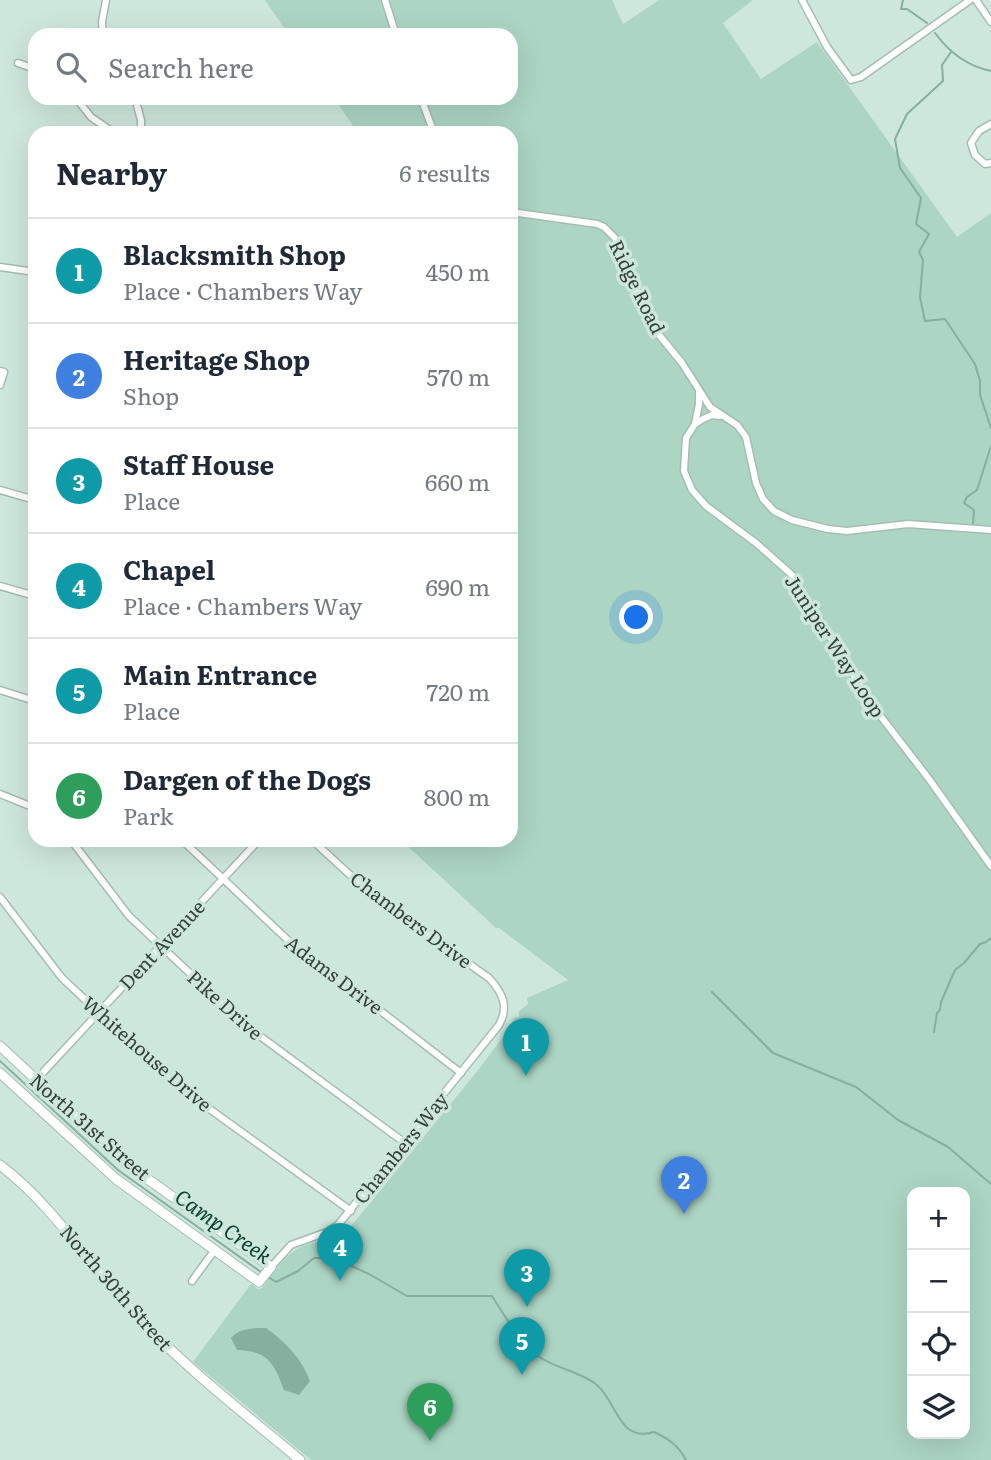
<!DOCTYPE html>
<meta charset="utf-8">
<style>
:root{--surface:#fff;--page:#f2f2f3;--text:#1f2937;--muted:#747a83;--line:#e0e1e3;--accent:#a30e4e}
body{margin:0;font-family:Literata,serif;background:var(--page);color:var(--text)}
.controls{position:absolute;right:21px;bottom:21px;display:grid;overflow:hidden;border-radius:14px;box-shadow:0 7px 28px #0002}
.controls button{width:63px;height:63px;display:grid;place-items:center;padding:0;border:0;border-bottom:2px solid var(--line);background:var(--surface);color:var(--text);font:35px sans-serif}
.you{position:absolute;left:637px;top:618px;width:24px;height:24px;margin:-18px;border:5px solid #fff;border-radius:50%;background:#1a73e8;box-shadow:0 0 0 10px #1a73e833}
.badge{display:grid;place-items:center;width:46px;height:46px;border-radius:50%;background:var(--accent);color:#fff;font-size:23px;font-weight:700}
.pin{position:absolute;translate:-50% -58px;filter:drop-shadow(0 2px 4px #0008)}
.pin::after{content:'';position:absolute;top:37px;width:24px;height:21px;background:inherit;clip-path:polygon(0 0,100% 0,50% 100%)}
.list{margin:0;padding:0;list-style:none}
h2{display:flex;justify-content:space-between;align-items:center;height:91px;margin:0;padding:0 28px;font-size:30px}
h2 small{font-size:23px;font-weight:400;color:var(--muted)}
.list li{display:grid;grid-template-columns:46px 1fr auto;gap:21px;align-items:center;box-sizing:border-box;height:105px;padding:0 28px;border-top:2px solid var(--line)}
.list b{display:block;font-size:26px;white-space:nowrap}
.list p{margin:0;font-size:23px;white-space:nowrap;color:var(--muted)}
.list em{font-size:23px;font-style:normal;color:var(--muted)}
.icon{flex:none;width:38px;height:38px;fill:none;stroke:currentColor;stroke-width:2;stroke-linecap:round;stroke-linejoin:round}
.map{position:relative;flex:none;width:991px;height:1460px;overflow:hidden}
.search{position:absolute;background:var(--surface);box-shadow:0 7px 28px #0002;left:28px;top:28px;width:490px;height:77px;display:flex;align-items:center;gap:18px;box-sizing:border-box;padding:0 24px;border-radius:21px;color:var(--muted);font-size:26px}
.panel{position:absolute;background:var(--surface);box-shadow:0 7px 28px #0002;left:28px;top:126px;width:490px;height:721px;border-radius:21px}
.map>svg:first-child{display:block}
</style>
<div class="map">
<svg width="991" height="1460" viewBox="0 0 991 1460">
<rect width="100%" height="100%" fill="#cee7dc"/>
<!-- green -->
<path fill="#acd5c4" fill-rule="evenodd" d="M265 0H612L623 24 659 0H753L723 23 761 79 817 42 957 237 991 213V1460H311L193 1362 251 1284 258 1289 262 1288C273 1274 285 1254 301 1247 319 1239 337 1239 352 1225L479 1069 509 1029 514 1018 519 1017V1011L528 1004 527 998 568 980 499 928H496L401 840H511V133H358L334 98H511V35H289ZM912 1192H965V1434H912Z"/>
<!-- water -->
<path fill="#86af9f" d="M266 1328C286 1343 301 1357 310 1381L299 1395 284 1390C274 1363 268 1351 237 1350L231 1338C239 1328 254 1328 266 1328Z"/>
<g fill="none" stroke-linecap="round" stroke-linejoin="round">
<!-- stream -->
<g stroke="#86af9f" stroke-width="2">
<polyline points="903,0 901,9 907,9 927,23"/>
<path d="M935 33C949 52 966 66 991 71"/>
<polyline points="951,52 942,65 943,81 907,114 895,139 900,168 921,198 916,224 929,234 919,252 923,260 920,297 925,321 945,319 975,364 980,381 980,395 991,428"/>
<polyline points="973,524 974,510 964,503 967,497 977,490 991,446"/>
<polyline points="712,992 773,1053 856,1087 898,1120 948,1147 991,1184"/>
<polyline points="934,1032 937,1013 940,1010 941,1002 955,970 964,963 980,944 986,942 991,938"/>
<polyline points="0,1061 118,1170 261,1272"/>
<path d="M268 1277 276 1282 298 1271 314 1258H334L369 1274 407 1296H492C505 1316 519 1341 538 1356 554 1368 582 1372 597 1385 617 1402 619 1443 654 1432 669 1439 678 1445 686 1460"/>
</g>
<!-- street casing -->
<g stroke="#a4bcb2" stroke-width="9">
<g id="street">
<polyline points="385,0 396,35"/>
<polyline points="802,0 827,47 851,80 861,77 970,0"/>
<polyline points="976,0 991,22"/>
<polyline points="103,35 102,22 106,0"/>
<polyline points="18,63 35,69"/>
<polyline points="76,98 91,117 114,133"/>
<polyline points="135,98 141,120 141,133"/>
<polyline points="421,98 434,133"/>
<polyline points="991,124 979,131 971,143 975,155 985,164 991,163"/>
<polyline points="511,212 597,224 604,227 615,238 647,316 660,336 682,363 710,407 737,425 746,437 756,483 763,499 774,511 792,520 828,529 847,531 908,524 991,530"/>
<polyline points="0,267 35,272"/>
<polyline points="0,371 4,372 0,385"/>
<polyline points="720,416 712,415 703,419 695,424 686,438 684,471 692,490 706,506 756,543 792,575 872,705 929,779 991,866"/>
<polyline points="695,424 699,404 699,392"/>
<polyline points="0,490 35,500"/>
<polyline points="0,586 35,596"/>
<polyline points="0,690 35,701"/>
<polyline points="0,794 35,808"/>
<polyline points="71,840 129,916 245,1025 405,1143"/>
<polyline points="182,840 310,961 382,1012 461,1073"/>
<polyline points="0,897 62,978 175,1084 351,1211"/>
<polyline points="36,1080 259,840"/>
<path d="M271 1267 291 1245 327 1232 338 1225 499 1025C509 1007 503 993 489 978L372 895 312 840"/>
<polyline points="192,1281 214,1251"/>
</g>
</g>
<!-- secondary casing -->
<g stroke="#a4bcb2" stroke-width="11">
<g id="secondary">
<polyline points="0,1046 128,1165 271,1267 259,1282 116,1179 0,1073"/>
<path d="M0 1165C53 1205 88 1263 132 1311 184 1367 243 1412 300 1460"/>
</g>
</g>
<!-- street -->
<use href="#street" stroke="#fff" stroke-width="6"/>
<!-- secondary -->
<use href="#secondary" stroke="#fff" stroke-width="9"/>
</g>
<g text-anchor="middle" stroke-width="7" stroke-linejoin="round" paint-order="stroke">
<!-- street labels -->
<g font-size="19" fill="#353f3b" stroke="#cee7dc">
<text transform="translate(637 287) rotate(64)" y="7">Ridge Road</text>
<text transform="translate(835 646) rotate(57)" y="7">Juniper Way Loop</text>
<text transform="translate(411 920) rotate(37)" y="7">Chambers Drive</text>
<text transform="translate(162 945) rotate(-47)" y="7">Dent Avenue</text>
<text transform="translate(334 975) rotate(37)" y="7">Adams Drive</text>
<text transform="translate(225 1005) rotate(42)" y="7">Pike Drive</text>
<text transform="translate(147 1054) rotate(41)" y="7">Whitehouse Drive</text>
<text transform="translate(90 1127) rotate(41)" y="7">North 31st Street</text>
<text transform="translate(401 1148) rotate(-51)" y="7">Chambers Way</text>
<text transform="translate(116 1288) rotate(49)" y="7">North 30th Street</text>
</g>
<!-- water labels -->
<g font-size="21" font-style="italic" fill="#094232" stroke="#cee7dc">
<text transform="translate(223 1227) rotate(35)" y="7">Camp Creek</text>
</g>
</g>
</svg>
<div class="controls">
<button>+</button>
<button>−</button>
<button><svg class="icon" aria-label="locate" viewBox="0 0 24 24"><circle cx="12" cy="12" r="6"/><path d="M12 2v4M12 18v4M2 12h4M18 12h4"/></svg></button>
<button><svg class="icon" aria-label="layers" viewBox="0 0 24 24"><path d="M12 4l9 5-9 5-9-5zM3 14l9 5 9-5"/></svg></button>
</div>
<div class="you"></div>
<div class="pin badge" style="left:526px;top:1076px;background:#0f9aa8">1</div>
<div class="pin badge" style="left:684px;top:1214px;background:#3f7fe0">2</div>
<div class="pin badge" style="left:527px;top:1307px;background:#0f9aa8">3</div>
<div class="pin badge" style="left:340px;top:1281px;background:#0f9aa8">4</div>
<div class="pin badge" style="left:522px;top:1375px;background:#0f9aa8">5</div>
<div class="pin badge" style="left:430px;top:1441px;background:#2e9e5b">6</div>
<div class="search"><svg class="icon" aria-label="search" viewBox="0 0 24 24"><circle cx="10" cy="10" r="6"/><path d="M15 15l6 6"/></svg>Search here</div>
<section class="panel">
<h2>Nearby<small>6 results</small></h2>
<ul class="list">
<li><span class="badge" style="background:#0f9aa8">1</span><div><b>Blacksmith Shop</b><p>Place · Chambers Way</p></div><em>450 m</em></li>
<li><span class="badge" style="background:#3f7fe0">2</span><div><b>Heritage Shop</b><p>Shop</p></div><em>570 m</em></li>
<li><span class="badge" style="background:#0f9aa8">3</span><div><b>Staff House</b><p>Place</p></div><em>660 m</em></li>
<li><span class="badge" style="background:#0f9aa8">4</span><div><b>Chapel</b><p>Place · Chambers Way</p></div><em>690 m</em></li>
<li><span class="badge" style="background:#0f9aa8">5</span><div><b>Main Entrance</b><p>Place</p></div><em>720 m</em></li>
<li><span class="badge" style="background:#2e9e5b">6</span><div><b>Dargen of the Dogs</b><p>Park</p></div><em>800 m</em></li>
</ul>
</section>
</div>
